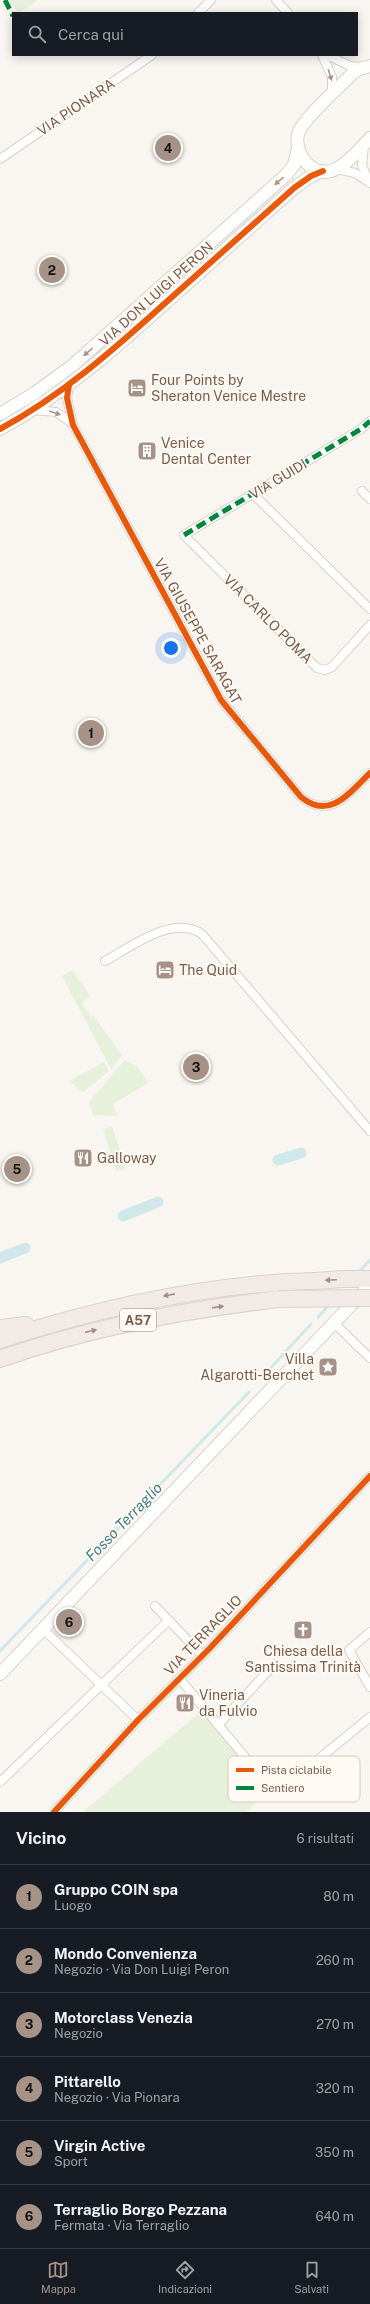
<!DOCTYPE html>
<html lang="it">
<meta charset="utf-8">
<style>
:root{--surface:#171b24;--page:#20242c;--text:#f1f3f6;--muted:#9ea1a6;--line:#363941;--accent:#a69286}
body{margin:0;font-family:"Public Sans",sans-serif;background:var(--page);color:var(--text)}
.you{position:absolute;left:171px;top:648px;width:14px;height:14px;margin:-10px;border:3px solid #fff;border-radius:50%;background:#1a73e8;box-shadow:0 0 0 6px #1a73e833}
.badge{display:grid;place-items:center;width:26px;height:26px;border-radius:50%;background:var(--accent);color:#111;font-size:13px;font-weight:700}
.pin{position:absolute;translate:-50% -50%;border:2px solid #fff;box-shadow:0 1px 4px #0006}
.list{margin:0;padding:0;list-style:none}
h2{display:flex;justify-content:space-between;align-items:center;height:52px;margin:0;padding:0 16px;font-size:17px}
h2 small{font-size:13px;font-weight:400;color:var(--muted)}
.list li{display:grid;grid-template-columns:26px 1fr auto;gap:12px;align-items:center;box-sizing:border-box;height:64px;padding:0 16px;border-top:1px solid var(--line)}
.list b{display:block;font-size:15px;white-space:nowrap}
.list p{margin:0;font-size:13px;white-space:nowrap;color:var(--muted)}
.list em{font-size:13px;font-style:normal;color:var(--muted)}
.icon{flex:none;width:22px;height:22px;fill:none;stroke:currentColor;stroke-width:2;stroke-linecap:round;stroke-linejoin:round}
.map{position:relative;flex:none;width:370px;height:1812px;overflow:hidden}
.search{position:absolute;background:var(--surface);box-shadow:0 2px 10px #0003;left:12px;right:12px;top:12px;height:44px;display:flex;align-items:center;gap:10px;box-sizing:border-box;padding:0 14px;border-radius:0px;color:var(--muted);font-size:15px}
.sheet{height:436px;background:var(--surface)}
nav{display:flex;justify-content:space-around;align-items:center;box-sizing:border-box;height:56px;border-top:1px solid var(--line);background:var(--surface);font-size:11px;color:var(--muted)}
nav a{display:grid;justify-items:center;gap:2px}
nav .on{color:var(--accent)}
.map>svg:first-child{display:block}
</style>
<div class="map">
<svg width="370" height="1812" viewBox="0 0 370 1812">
<rect width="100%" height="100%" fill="#f9f5f0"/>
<!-- green -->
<g fill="#e7f0db">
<polygon points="9,0 38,0 18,13"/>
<polygon points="72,970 90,996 81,1003 91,1017 94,1016 122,1056 111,1069 62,976"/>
<polygon points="125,1060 137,1066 148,1083 113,1104 118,1116 93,1115 89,1102"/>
<polygon points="104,1062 109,1071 83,1092 69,1081"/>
<polygon points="112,1127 126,1169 116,1171 103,1129"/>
<polygon points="201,1711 268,1793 245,1812 83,1812"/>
</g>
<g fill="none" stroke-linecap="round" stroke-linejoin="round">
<!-- stream -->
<g stroke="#d0e8ea" stroke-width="3">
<polyline points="358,1273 370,1260"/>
<polyline points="318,1317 330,1304"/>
<polyline points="267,1372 311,1324"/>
<polyline points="0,1651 249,1392"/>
</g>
<!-- canal -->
<g stroke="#d0e8ea" stroke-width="11">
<polyline points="278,1160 301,1153"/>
<polyline points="123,1216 158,1202"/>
<polyline points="0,1258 25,1248"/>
</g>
<!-- street casing -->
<g stroke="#d7d1cb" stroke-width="10">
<g id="street">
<polyline points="276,0 288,13"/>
<polyline points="198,13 211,0"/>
<polyline points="322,55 332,77 332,94"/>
<polyline points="327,55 350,66 363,67"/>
<polyline points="364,146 362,165 369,183"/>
<polyline points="0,159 152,55"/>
<polyline points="337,169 355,173 367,181"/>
<path d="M69 385 67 398 73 425 221 700 301 797C330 821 350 792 370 773"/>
<polyline points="33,410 56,412 73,424"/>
<polyline points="370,421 361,429 184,535 317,668 325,670 332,667 370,625"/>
<polyline points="362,491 370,499"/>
<polyline points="253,494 370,609"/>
<path d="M105 961C131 947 173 914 202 934L370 1131"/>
<polyline points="334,1323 370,1358"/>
<polyline points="155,1606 202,1655"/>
<polyline points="44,1630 138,1720"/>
<polyline points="370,1632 349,1650 370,1687"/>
<polyline points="179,1678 276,1794 370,1717"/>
<polyline points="218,1725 270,1669"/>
<polyline points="0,1782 168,1621"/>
<polyline points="54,1812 138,1720 210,1648 370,1476"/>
</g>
</g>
<!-- secondary casing -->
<g stroke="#d9d2cb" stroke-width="14">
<g id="secondary">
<path d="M370 66 359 69 353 73C341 86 302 119 298 134 296 143 299 153 304 160 328 190 353 156 370 138"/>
<polyline points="0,414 35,393 73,365 286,175 294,165 298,149"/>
<path d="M0 429C61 396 112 351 163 305 207 266 250 227 294 188L311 176 323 171"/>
<polyline points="0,1674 370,1285"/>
</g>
</g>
<!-- highway casing -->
<g stroke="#dad1cc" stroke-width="18">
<g id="highway">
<polyline points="0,1328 26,1325"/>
<path d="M0 1340C102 1307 205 1284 312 1281 331 1280 351 1278 370 1279"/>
<path d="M0 1359C91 1327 184 1310 279 1299"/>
</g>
</g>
<!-- street -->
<use href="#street" stroke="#fefefd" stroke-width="8"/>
<!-- secondary -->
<use href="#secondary" stroke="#fefefd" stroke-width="12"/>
<!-- highway -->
<use href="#highway" stroke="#f2eae7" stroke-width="16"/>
<!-- highway-bridge casing -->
<g stroke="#dad1cc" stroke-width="18" stroke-linecap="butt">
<polyline id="highway-bridge" points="279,1299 370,1298"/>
</g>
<!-- highway-bridge -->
<use href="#highway-bridge" stroke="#f2eae7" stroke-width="16"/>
<!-- quiet -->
<g stroke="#00873e" stroke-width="5" stroke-dasharray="10 5" stroke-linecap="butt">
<polyline points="5,0 13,16"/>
<polyline points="184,535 361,429 370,421"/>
</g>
<!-- cycleway casing -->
<g stroke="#fffaf3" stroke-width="8">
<g id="cycleway">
<path d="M69 385 67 398 73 425 221 700 301 797C330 821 350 792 370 773"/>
<path d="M0 429C61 396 112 351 163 305 207 266 250 227 294 188L311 176 323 171"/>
<polyline points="54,1812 138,1720 210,1648 370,1476"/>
</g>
</g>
<!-- cycleway -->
<use href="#cycleway" stroke="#e8590c" stroke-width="6"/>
</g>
<!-- one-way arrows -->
<defs><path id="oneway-solid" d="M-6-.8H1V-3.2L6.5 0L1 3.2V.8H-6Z"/></defs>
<g fill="#a8958b">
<use href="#oneway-solid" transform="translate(330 75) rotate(74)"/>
<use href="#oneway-solid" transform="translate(279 181) rotate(138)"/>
<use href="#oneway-solid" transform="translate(88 352) rotate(139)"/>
<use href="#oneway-solid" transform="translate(55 413) rotate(19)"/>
</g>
<g fill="#a48e83">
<use href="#oneway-solid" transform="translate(331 1280) rotate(178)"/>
<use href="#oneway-solid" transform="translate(169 1295) rotate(169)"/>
<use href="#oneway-solid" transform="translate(218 1307) rotate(-8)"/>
<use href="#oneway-solid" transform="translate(91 1331) rotate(-13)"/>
</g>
<!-- icons -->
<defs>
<g id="hotel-square" transform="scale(1)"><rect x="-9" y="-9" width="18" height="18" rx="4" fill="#a69286" stroke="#fffaf3"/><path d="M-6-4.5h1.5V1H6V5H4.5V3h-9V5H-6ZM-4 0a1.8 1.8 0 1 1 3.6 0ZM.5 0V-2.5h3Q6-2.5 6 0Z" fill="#fff"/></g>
<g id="building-square" transform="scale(1)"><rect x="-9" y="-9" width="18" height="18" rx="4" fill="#a69286" stroke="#fffaf3"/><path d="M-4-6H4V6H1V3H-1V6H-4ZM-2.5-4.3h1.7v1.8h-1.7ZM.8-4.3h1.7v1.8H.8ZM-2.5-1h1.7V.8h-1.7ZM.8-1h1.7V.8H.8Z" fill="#fff"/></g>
<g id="restaurant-square" transform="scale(1)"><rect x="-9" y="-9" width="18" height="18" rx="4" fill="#a69286" stroke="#fffaf3"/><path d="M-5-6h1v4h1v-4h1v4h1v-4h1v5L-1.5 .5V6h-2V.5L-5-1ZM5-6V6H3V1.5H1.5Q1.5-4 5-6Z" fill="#fff"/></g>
<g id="sight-square" transform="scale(1)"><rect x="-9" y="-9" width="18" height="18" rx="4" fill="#a69286" stroke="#fffaf3"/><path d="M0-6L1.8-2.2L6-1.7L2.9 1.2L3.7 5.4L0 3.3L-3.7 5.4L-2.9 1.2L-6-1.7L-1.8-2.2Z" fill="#fff"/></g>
<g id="church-square" transform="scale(1)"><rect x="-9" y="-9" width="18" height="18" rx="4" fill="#a69286" stroke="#fffaf3"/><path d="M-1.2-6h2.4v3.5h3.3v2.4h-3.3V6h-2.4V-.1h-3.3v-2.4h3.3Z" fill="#fff"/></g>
</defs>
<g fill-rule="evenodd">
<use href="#hotel-square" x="137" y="388"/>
<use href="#building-square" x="147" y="451"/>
<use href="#hotel-square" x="165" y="970"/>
<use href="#restaurant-square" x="83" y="1158"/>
<use href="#sight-square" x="328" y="1367"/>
<use href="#church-square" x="303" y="1630"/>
<use href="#restaurant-square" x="185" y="1703"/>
</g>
<g text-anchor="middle" stroke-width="3.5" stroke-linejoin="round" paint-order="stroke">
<!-- shield labels -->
<rect fill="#fffaf3" stroke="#a28b7f" stroke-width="1" x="120" y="1309" width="36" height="22" rx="3"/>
<g font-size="13" font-weight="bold" fill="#7a5c4d">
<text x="138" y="1325">A57</text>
</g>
<!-- street labels -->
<g font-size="14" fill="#7a5c4d" stroke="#fffaf3">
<text transform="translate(76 107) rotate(-34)" y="5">VIA PIONARA</text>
<text transform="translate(156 294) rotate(-42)" y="5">VIA DON LUIGI PERON</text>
<text transform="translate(278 479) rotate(-31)" y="5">VIA GUIDI</text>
<text transform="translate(268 619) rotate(45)" y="5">VIA CARLO POMA</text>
<text transform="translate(198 631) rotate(61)" y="5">VIA GIUSEPPE SARAGAT</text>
<text transform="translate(203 1635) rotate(-46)" y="5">VIA TERRAGLIO</text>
</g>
<!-- poi labels -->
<g font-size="14" fill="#7a5c4d" stroke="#fffaf3" text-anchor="start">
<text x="151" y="385">Four Points by<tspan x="151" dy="16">Sheraton Venice Mestre</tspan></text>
<text x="161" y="448">Venice<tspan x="161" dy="16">Dental Center</tspan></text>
<text x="179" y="975">The Quid</text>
<text x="97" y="1163">Galloway</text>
<text x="314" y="1364" text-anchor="end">Villa<tspan x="314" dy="16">Algarotti-Berchet</tspan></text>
<text x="303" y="1656" text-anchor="middle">Chiesa della<tspan x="303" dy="16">Santissima Trinità</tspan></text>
<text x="199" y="1700">Vineria<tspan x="199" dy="16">da Fulvio</tspan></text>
</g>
<!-- water labels -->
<g font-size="15" font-style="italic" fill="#437c86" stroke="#fffaf3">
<text transform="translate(124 1522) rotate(-46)" y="5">Fosso Terraglio</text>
</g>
</g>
<!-- legend -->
<rect x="228" y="1756" width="132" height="46" rx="6" fill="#fffaf3" stroke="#d7cbc1" stroke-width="1"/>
<rect x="236" y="1768" width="18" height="4" fill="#e8590c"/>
<rect x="236" y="1786" width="18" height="4" fill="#00873e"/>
<g font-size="11" fill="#7a5c4d">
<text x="261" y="1774">Pista ciclabile</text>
<text x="261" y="1792">Sentiero</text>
</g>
</svg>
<div class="you"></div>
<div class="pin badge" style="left:91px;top:733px">1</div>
<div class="pin badge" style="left:52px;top:270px">2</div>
<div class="pin badge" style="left:196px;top:1067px">3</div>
<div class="pin badge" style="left:168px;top:148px">4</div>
<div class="pin badge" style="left:17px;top:1169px">5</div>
<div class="pin badge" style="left:69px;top:1622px">6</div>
<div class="search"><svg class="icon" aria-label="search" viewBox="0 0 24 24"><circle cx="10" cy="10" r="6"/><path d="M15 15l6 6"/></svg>Cerca qui</div>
</div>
<section class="sheet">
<h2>Vicino<small>6 risultati</small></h2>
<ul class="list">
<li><span class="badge">1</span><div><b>Gruppo COIN spa</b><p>Luogo</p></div><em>80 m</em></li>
<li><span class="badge">2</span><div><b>Mondo Convenienza</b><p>Negozio · Via Don Luigi Peron</p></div><em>260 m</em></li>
<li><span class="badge">3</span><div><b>Motorclass Venezia</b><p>Negozio</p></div><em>270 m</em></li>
<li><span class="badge">4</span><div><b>Pittarello</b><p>Negozio · Via Pionara</p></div><em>320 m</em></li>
<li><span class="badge">5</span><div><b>Virgin Active</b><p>Sport</p></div><em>350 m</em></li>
<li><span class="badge">6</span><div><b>Terraglio Borgo Pezzana</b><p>Fermata · Via Terraglio</p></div><em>640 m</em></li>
</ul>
</section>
<nav>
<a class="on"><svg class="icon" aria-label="map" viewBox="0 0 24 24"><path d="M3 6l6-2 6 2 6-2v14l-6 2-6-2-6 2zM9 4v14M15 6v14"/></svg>Mappa</a>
<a><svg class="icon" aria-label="directions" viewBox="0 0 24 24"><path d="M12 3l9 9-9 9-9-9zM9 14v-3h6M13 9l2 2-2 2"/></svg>Indicazioni</a>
<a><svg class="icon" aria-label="saved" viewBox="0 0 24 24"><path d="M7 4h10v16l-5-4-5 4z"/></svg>Salvati</a>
</nav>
